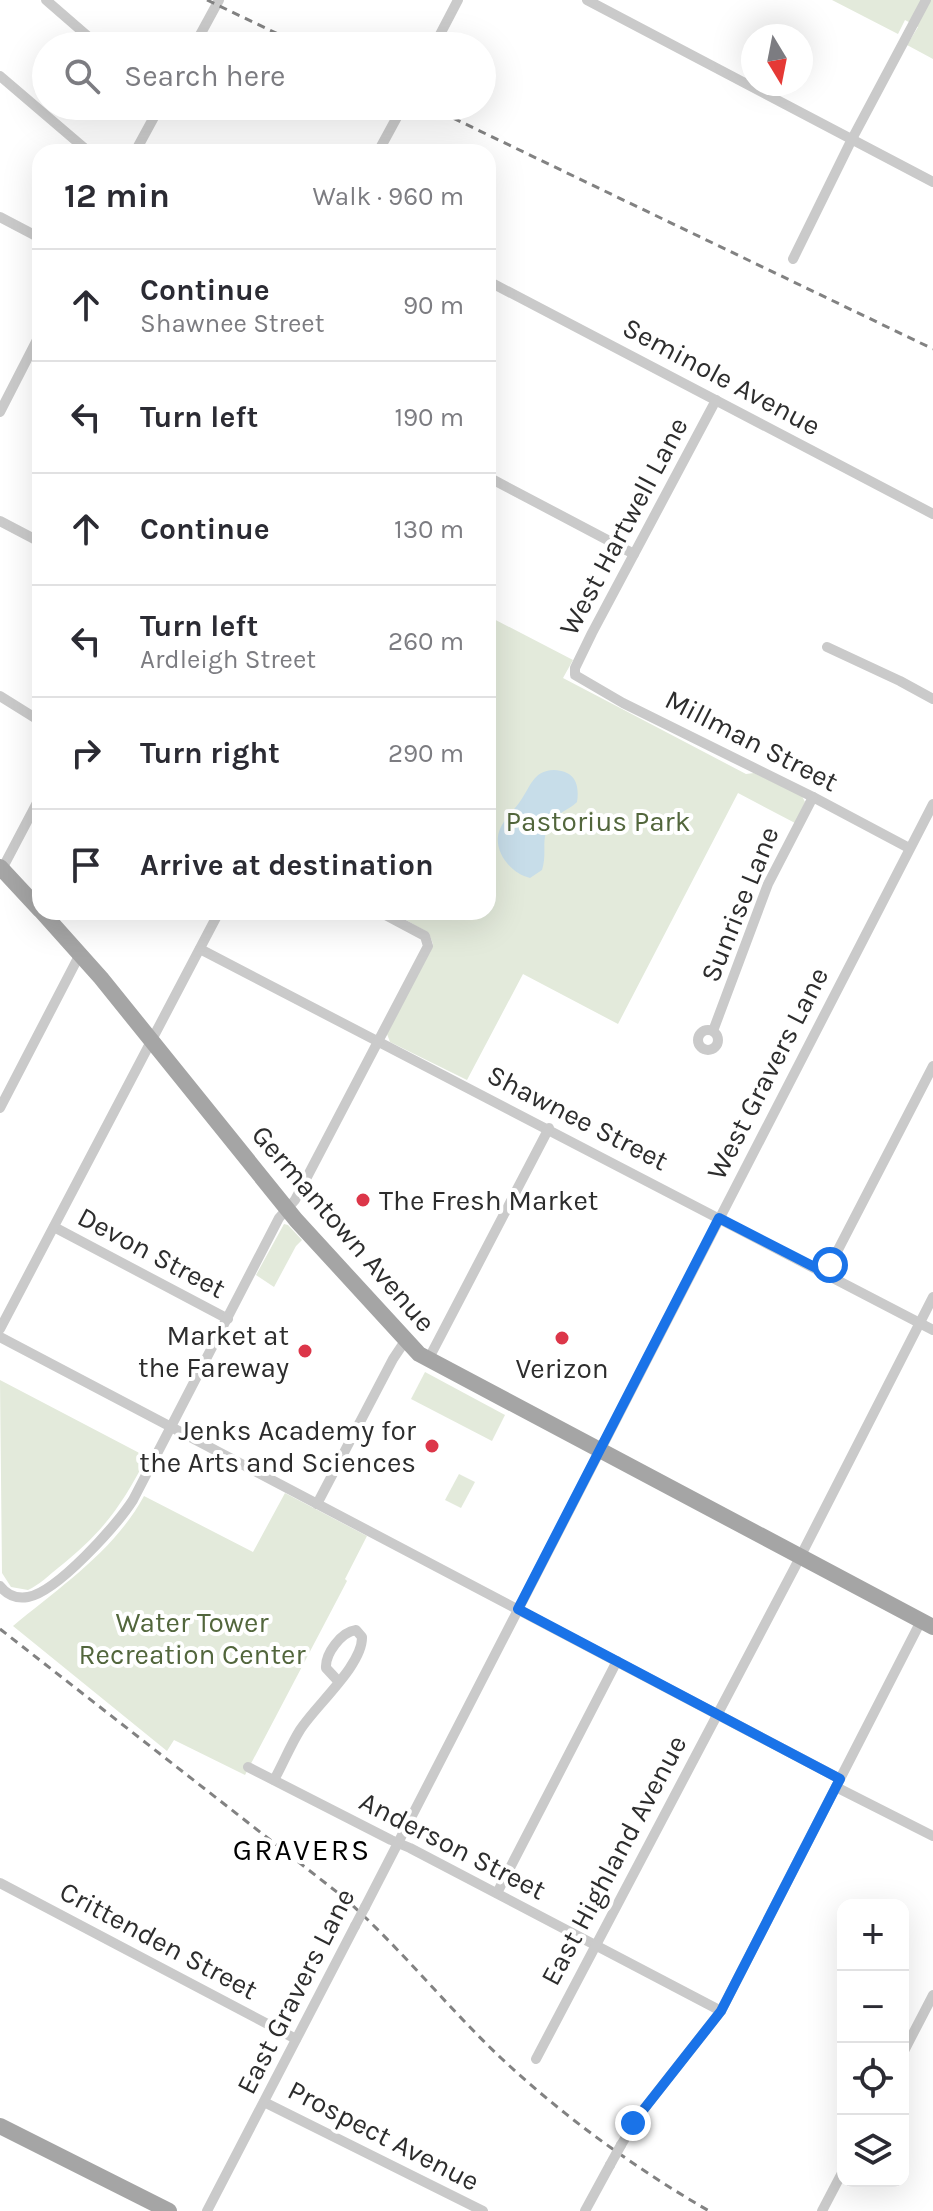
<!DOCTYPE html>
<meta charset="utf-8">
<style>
:root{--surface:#fff;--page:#f7f7f7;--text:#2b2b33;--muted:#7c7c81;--line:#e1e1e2}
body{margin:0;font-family:Karla,sans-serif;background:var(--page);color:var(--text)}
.controls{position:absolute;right:24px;bottom:24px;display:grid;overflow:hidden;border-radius:16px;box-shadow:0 8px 32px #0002}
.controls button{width:72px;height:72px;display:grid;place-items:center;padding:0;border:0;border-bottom:2px solid var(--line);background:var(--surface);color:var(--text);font:40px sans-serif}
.compass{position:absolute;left:741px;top:24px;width:72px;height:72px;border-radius:50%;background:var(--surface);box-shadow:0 8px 32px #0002;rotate:170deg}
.stop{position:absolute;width:24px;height:24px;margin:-18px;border:6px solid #1a73e8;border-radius:50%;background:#fff}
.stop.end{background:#1a73e8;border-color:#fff;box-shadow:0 2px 8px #0008}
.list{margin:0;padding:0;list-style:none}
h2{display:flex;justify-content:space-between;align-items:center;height:104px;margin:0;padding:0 32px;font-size:34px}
h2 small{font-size:26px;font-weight:400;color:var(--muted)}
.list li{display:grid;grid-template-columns:52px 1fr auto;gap:24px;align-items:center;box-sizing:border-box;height:112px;padding:0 32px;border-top:2px solid var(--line)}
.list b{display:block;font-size:30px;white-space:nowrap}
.list p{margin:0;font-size:26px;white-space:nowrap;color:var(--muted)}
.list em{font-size:26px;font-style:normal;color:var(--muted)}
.icon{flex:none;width:44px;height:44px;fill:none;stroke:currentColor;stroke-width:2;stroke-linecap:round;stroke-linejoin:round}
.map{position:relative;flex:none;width:933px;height:2211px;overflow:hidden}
.search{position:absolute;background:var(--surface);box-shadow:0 8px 32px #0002;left:32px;top:32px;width:464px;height:88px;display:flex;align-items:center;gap:20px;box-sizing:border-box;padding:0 28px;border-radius:44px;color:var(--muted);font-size:30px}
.panel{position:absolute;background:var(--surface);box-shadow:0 8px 32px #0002;left:32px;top:144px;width:464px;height:776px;border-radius:24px}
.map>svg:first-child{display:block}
</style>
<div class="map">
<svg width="933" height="2211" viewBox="0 0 933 2211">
<rect width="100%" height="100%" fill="#fff"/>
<!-- green -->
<g fill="#e3eadb">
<polygon points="832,0 933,0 933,59 907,45 918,27 905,20 898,34"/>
<polygon points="488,616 573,660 563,678 746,774 754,773 802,796 805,802 795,823 738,793 618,1024 523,974 467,1080 390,1042 387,1034 433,944 429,933 392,912 488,912"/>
<polygon points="284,1224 288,1225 302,1240 296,1246 274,1287 256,1275"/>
<polygon points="425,1372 505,1415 492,1441 411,1399"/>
<path d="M0 1380 147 1457C121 1507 103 1532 58 1568 48 1576 39 1585 28 1590L11 1587 2 1573Z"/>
<polygon points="459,1474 475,1482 461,1508 445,1500"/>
<path d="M285 1493 367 1536 345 1579 347 1581 245 1775 174 1740 167 1751 13 1626C60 1587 115 1550 144 1496L253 1552Z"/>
</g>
<!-- water -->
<path fill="#c7dde9" d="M554 770C574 771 580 783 577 802 570 809 559 812 552 821 539 837 548 852 542 870L530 878C511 874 491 850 500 829 504 819 513 811 519 803 531 787 532 771 554 770Z"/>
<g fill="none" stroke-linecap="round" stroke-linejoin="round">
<!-- minor -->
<g stroke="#cacaca" stroke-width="10">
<polyline points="46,0 99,46"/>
<polyline points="587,0 933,182"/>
<polyline points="194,46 219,0"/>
<polyline points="434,46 458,0"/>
<polyline points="0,76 89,152"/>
<polyline points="135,152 160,106"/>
<polyline points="378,152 403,106"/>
<polyline points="0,217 40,238"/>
<polyline points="793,259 852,139 926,0"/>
<polyline points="488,281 933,514"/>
<polyline points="716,400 592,633 575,668 575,675 623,703 813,797 909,848"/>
<polyline points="0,412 40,334"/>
<polyline points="488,477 634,554"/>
<polyline points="0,521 40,542"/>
<polyline points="827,647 900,681 933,699"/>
<polyline points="0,696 40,721"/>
<polyline points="0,873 40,797"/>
<polyline points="200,949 933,1330"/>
<circle cx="708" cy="1040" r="10"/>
<polyline points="713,1031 768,884 813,797"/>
<polyline points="0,1108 80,954"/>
<polyline points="54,1227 228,1319"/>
<polyline points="826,1273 933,1066"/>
<polyline points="0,1329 219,912"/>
<polyline points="0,1337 840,1779"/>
<polyline points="428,1360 549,1128"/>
<polyline points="317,1504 393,1359 405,1341"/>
<path d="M0 1586C7 1595 17 1599 28 1597 57 1592 117 1525 133 1500L279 1218 295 1200 428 946 425 936 380 912"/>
<polyline points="248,1767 391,1840 410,1848 721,2011"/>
<path d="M274 1780C283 1764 290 1746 300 1730 315 1706 363 1665 362 1637L356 1630C341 1632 325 1654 326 1668L339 1682"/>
<polyline points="836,1787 933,1836"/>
<polyline points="0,1883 296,2039"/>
<polyline points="497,1893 617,1661"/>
<polyline points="365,1907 933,804"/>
<polyline points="903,2053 933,1995"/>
<polyline points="536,2059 794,1569 933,1297"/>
<polyline points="264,2102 483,2211"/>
<polyline points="621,2145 640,2114 721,2011 921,1621"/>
<polyline points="207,2211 355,1926"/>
<polyline points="585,2211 610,2165"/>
<polyline points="822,2211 843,2171"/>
</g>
<!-- primary -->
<g stroke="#a5a5a5" stroke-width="16">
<polyline points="0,867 40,910"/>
<polyline points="42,912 101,978 296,1220 419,1354 933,1627"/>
<polyline points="0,2126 169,2211"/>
</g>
<!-- rail -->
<g stroke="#828282" stroke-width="3" stroke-dasharray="8 6" stroke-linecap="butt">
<polyline points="207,0 303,46"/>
<polyline points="428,106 933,349"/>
<path d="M0 1629 342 1896C399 1946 446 2006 501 2058 564 2117 635 2168 709 2211"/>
</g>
<!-- minor-bridge -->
<g stroke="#cacaca" stroke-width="10">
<polyline points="355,1926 365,1907"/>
<polyline points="610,2165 621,2145"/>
</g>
</g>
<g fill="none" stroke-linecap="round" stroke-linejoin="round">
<!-- route -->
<polyline stroke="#1a73e8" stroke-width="10" points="633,2123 721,2011 840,1779 518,1609 719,1218 826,1273 830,1265"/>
</g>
<!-- markers -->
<g fill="#dc3649" stroke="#fff" stroke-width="3">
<circle cx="363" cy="1200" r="8"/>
<circle cx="562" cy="1338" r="8"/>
<circle cx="305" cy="1351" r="8"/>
<circle cx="432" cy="1446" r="8"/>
</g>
<g text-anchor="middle" stroke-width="8" stroke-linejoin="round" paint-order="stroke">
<!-- street labels -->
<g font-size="28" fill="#2d2d2d" stroke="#fff">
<text transform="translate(722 376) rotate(28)" y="10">Seminole Avenue</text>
<text transform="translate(623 526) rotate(-62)" y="10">West Hartwell Lane</text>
<text transform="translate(752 740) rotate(27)" y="10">Millman Street</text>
<text transform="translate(739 904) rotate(-68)" y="10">Sunrise Lane</text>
<text transform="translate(767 1073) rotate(-63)" y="10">West Gravers Lane</text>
<text transform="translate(578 1117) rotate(27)" y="10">Shawnee Street</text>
<text transform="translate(344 1228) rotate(49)" y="10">Germantown Avenue</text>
<text transform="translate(152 1252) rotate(28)" y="10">Devon Street</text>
<text transform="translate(453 1845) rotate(27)" y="10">Anderson Street</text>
<text transform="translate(613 1860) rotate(-62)" y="10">East Highland Avenue</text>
<text transform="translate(159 1940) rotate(28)" y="10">Crittenden Street</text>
<text transform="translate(295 1991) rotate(-63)" y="10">East Gravers Lane</text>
<text transform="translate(384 2135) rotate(27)" y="10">Prospect Avenue</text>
</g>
<!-- park labels -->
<g font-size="28" fill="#52663c" stroke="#fff">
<text x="598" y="831">Pastorius Park</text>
<text x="192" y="1632">Water Tower<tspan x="192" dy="32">Recreation Center</tspan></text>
</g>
<!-- poi labels -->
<g font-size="28" fill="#2d2d2d" stroke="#fff" text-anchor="end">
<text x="379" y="1210" text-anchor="start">The Fresh Market</text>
<text x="289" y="1345">Market at<tspan x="289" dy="32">the Fareway</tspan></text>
<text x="562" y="1378" text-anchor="middle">Verizon</text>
<text x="416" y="1440">Jenks Academy for<tspan x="416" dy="32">the Arts and Sciences</tspan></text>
</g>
<!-- neighbourhood labels -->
<g font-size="30" letter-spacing="2" fill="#000" stroke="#fff">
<text x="302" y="1860">GRAVERS</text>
</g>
</g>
</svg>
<div class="controls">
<button>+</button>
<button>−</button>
<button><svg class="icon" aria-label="locate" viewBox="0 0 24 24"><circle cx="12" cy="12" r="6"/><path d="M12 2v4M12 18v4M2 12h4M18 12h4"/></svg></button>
<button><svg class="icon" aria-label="layers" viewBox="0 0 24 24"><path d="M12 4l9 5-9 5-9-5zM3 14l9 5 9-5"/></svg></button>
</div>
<svg class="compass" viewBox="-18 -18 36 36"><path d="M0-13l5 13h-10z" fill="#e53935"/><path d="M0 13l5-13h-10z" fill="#7c7c81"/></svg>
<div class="stop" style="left:830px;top:1265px"></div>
<div class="stop end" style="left:633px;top:2123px"></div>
<div class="search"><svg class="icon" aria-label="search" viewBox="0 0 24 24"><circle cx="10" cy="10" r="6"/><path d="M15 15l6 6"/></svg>Search here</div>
<section class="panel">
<h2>12 min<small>Walk · 960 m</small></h2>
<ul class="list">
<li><svg class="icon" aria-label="ahead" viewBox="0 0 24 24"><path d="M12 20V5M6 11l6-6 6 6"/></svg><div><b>Continue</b><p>Shawnee Street</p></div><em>90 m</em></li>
<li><svg class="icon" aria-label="left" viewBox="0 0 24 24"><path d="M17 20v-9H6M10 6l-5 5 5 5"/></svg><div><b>Turn left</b></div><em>190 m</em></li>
<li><svg class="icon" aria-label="ahead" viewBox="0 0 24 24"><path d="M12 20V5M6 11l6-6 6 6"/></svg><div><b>Continue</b></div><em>130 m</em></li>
<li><svg class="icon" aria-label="left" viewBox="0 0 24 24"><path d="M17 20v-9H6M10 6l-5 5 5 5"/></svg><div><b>Turn left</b><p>Ardleigh Street</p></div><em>260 m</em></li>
<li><svg class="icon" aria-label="right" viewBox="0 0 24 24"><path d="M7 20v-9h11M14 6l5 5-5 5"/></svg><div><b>Turn right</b></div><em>290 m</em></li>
<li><svg class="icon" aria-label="arrive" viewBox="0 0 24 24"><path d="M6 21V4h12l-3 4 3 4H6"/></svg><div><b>Arrive at destination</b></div></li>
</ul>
</section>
</div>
